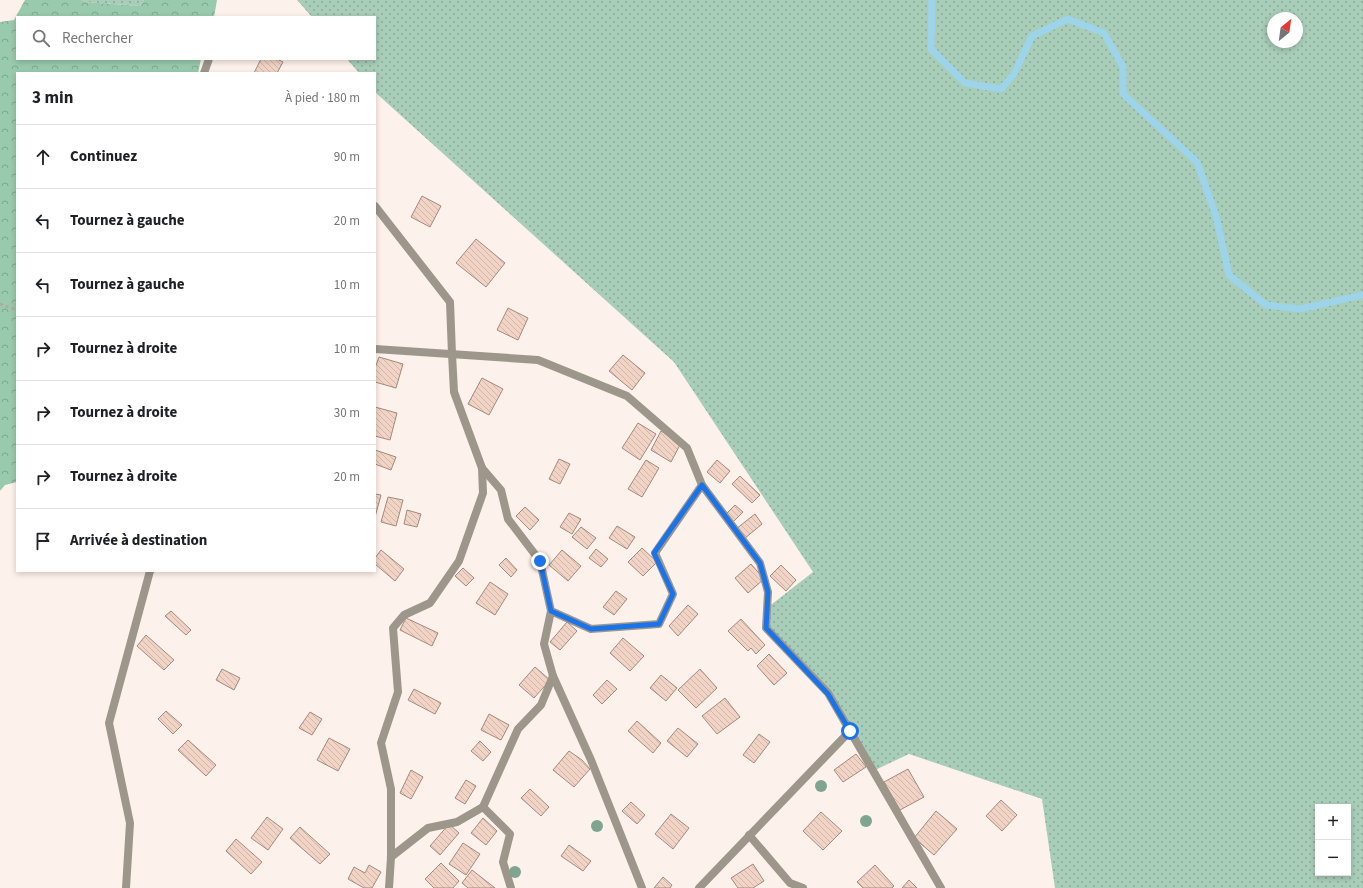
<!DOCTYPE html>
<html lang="fr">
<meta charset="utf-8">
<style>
:root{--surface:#fff;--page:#f2f2f2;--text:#202124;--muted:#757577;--line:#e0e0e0}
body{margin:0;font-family:"Source Sans 3",sans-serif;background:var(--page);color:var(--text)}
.controls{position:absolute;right:12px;bottom:12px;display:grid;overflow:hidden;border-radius:0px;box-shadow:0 2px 6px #0003}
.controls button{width:36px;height:36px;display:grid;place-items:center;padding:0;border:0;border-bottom:1px solid var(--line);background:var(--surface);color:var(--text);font:20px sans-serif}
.compass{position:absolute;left:1267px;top:12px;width:36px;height:36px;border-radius:50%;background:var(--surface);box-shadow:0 2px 6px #0003;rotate:29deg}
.stop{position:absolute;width:12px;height:12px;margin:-9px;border:3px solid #1a73e8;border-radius:50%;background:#fff}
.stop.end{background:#1a73e8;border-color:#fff;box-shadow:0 1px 4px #0008}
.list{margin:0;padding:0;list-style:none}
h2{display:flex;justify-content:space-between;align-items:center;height:52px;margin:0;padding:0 16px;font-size:17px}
h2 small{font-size:13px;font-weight:400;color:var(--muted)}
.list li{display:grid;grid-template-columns:26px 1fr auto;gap:12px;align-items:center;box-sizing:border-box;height:64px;padding:0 16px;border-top:1px solid var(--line)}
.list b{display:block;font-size:15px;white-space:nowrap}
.list em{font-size:13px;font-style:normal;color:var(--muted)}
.icon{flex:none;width:22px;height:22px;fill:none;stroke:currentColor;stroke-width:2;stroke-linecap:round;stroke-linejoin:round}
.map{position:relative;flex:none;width:1363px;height:888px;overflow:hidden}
.search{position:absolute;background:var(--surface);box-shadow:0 2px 6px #0003;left:16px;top:16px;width:360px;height:44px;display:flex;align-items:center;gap:10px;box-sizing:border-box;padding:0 14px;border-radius:0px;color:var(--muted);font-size:15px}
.panel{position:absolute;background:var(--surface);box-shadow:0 2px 6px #0003;left:16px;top:72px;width:360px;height:500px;border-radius:0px}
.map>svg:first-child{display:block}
</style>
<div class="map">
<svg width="1363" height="888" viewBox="0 0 1363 888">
<defs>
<pattern id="grass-dots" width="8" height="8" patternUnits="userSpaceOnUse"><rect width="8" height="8" fill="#a8cdb8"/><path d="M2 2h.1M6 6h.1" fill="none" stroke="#8aa796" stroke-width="1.8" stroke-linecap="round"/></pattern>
<pattern id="forest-crowns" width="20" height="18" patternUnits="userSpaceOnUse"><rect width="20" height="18" fill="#99caae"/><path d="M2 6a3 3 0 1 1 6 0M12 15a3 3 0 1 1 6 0" fill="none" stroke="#7ea58e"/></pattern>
<pattern id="building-back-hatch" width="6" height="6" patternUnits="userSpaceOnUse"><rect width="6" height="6" fill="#f1d4c6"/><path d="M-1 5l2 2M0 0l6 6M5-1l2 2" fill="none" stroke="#d0b7aa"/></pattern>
</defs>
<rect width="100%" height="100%" fill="#fdf1eb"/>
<!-- grass -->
<g fill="url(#grass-dots)" fill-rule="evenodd">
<polygon points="82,0 144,0 140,6 85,2"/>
<path d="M297 0H1363V888H1055L1042 799 909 754 873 771 828 693 766 628 767 608 813 572 674 362 376 93 375 92V73H359L347 59H375V17H312ZM1273 18H1297V42H1273ZM1318 807H1348V873H1318Z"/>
</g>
<!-- forest -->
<polygon fill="url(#forest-crowns)" points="25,0 82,0 85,2 140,6 144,0 217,0 214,17 17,17 17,59 201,59 198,73 17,73 17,482 5,485 0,491 0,22 14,20"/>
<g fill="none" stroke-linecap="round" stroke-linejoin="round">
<!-- stream -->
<polyline stroke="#9ed4ea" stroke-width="7" points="932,0 931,49 965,83 1001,89 1014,74 1032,36 1068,19 1104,33 1123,67 1123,94 1197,162 1216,216 1229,275 1266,305 1300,309 1363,295"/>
</g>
<!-- building -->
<g fill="url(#building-back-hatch)" stroke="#a4897d">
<polygon points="261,59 277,59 283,62 277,73 254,73"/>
<polygon points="422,196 441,206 430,227 411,217"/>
<polygon points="476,239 505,263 486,287 456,263"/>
<polygon points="508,308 528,318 518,340 497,330"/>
<polygon points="623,355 645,373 632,390 609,371"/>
<polygon points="379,357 403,364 396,388 375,382 375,368"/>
<polygon points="482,378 503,389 489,415 468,404"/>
<polygon points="375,407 397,413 390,440 375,436"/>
<polygon points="638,423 656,434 640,460 622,448"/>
<polygon points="661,431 681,443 671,462 651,450"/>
<polygon points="375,450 396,457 391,470 375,464"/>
<polygon points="559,459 570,464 560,484 549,479"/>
<polygon points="646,460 659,468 642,497 628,489"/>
<polygon points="717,460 730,471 720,483 707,472"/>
<polygon points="740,476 760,495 752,503 732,484"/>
<polygon points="375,494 381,495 375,517"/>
<polygon points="388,497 403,500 396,526 381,522"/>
<polygon points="735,505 743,512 733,522 725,515"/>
<polygon points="525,507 539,520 530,530 516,516"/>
<polygon points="407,510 421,514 417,527 404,524"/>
<polygon points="569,513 581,519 572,534 560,527"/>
<polygon points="755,514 762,524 744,539 736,529"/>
<polygon points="617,526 635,537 627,549 609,538"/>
<polygon points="581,527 596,538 587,549 572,537"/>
<polygon points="642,548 657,562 643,576 628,562"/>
<polygon points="596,549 608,559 601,567 589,558"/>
<polygon points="381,550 404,569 395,581 375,564 375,558"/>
<polygon points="562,550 581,566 568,581 549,565"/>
<polygon points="506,558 517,570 511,577 499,565"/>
<polygon points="751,564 764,579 748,593 735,578"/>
<polygon points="781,565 796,580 786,591 770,576"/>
<polygon points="463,568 474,578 466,586 455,576"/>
<polygon points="490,582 508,594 495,615 476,603"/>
<polygon points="616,591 627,599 614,615 603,607"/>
<polygon points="688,605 698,614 678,636 669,626"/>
<polygon points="171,611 191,630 186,635 165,616"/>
<polygon points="406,618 438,633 432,646 400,630"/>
<polygon points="741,619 765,645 756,654 751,648 748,651 728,631"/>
<polygon points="567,622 577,631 560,650 550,642"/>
<polygon points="146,635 174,660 164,670 137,646"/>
<polygon points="623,638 644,656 630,671 610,653"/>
<polygon points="769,654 787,673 774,685 757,666"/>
<polygon points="535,667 550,680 534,698 519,685"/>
<polygon points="222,669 240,678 234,690 216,680"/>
<polygon points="700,669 717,688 696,708 678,690"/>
<polygon points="661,675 677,688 666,701 650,688"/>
<polygon points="607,680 617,689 602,704 593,695"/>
<polygon points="414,689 441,703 435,714 408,700"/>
<polygon points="725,698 740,717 717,734 702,716"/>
<polygon points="166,711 182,725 173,734 158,719"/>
<polygon points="310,712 322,719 312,735 299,728"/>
<polygon points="489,714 509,725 501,740 481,730"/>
<polygon points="637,721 661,743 653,753 628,731"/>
<polygon points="678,728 698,744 687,757 667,741"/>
<polygon points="759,734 770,742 754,763 743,755"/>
<polygon points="329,738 350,749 338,771 317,760"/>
<polygon points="188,740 216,765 206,776 178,750"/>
<polygon points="480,741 491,752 483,761 471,751"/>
<polygon points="569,751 582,760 590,769 574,787 553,770"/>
<polygon points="856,754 866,767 843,782 834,770"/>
<polygon points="908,769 924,797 900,810 884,782"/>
<polygon points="411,770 423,777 411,799 400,793"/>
<polygon points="466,780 476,786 465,804 455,798"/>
<polygon points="530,789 549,807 541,816 521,798"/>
<polygon points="1001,800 1017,815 1002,831 986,816"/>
<polygon points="631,802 645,815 637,824 622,811"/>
<polygon points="936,811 957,829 934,855 914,838"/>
<polygon points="821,812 842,831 823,850 803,831"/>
<polygon points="671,814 689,828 673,849 655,834"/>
<polygon points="267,817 283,829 268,850 251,838"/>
<polygon points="483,818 497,831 486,845 471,833"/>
<polygon points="449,824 459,833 440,855 430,846"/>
<polygon points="300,827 330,854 320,864 290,838"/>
<polygon points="236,839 262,862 251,874 226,851"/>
<polygon points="463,843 480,854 466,875 449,864"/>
<polygon points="569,845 591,861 583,871 561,856"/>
<polygon points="441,863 459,881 453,888 434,888 425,879"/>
<polygon points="753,864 764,881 753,888 738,888 731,878"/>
<polygon points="369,865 381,872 372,888 364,888 348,879 354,867 365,873"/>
<polygon points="875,865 894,886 892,888 863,888 857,882"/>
<polygon points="472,870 495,888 468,888 462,883"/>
<polygon points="663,877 672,885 670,888 654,888"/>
<polygon points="909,880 917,888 902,888"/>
</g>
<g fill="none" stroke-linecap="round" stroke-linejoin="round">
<!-- path -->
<polyline stroke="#b3a8a2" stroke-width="2.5" stroke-dasharray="3 3" stroke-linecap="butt" points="0,304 17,310"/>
<!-- service -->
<g stroke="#9c968b" stroke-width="8">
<polyline points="375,206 450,302 452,354"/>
<polyline points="391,857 428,828 457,822 483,807 510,834 503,862 511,888"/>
</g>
<!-- minor -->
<g stroke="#9c968b" stroke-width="8">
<polyline points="204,73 209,59"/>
<polyline points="375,349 538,360 627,396 687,448 702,485 760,563 768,592 766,628 828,693 941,888"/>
<polyline points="452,354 454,392 482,468 501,490 508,519 540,561 551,611 591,629 659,624 673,594 655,553 702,485"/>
<polyline points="553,676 591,760 642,888"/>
<polyline points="483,807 518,729 541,705 553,676 544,644 551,611"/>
<polyline points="749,835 790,883 803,888"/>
<polyline points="126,888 130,823 109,723 150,571"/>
<polyline points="389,888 391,857 391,789 381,743 398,692 393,628 404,615 430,603 459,561 483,493 482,468"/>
<polyline points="699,888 850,731"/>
</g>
</g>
<!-- trees -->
<g fill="#7fa590">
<circle cx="821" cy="786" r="6"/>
<circle cx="866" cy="821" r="6"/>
<circle cx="597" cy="826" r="6"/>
<circle cx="515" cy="872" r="6"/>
</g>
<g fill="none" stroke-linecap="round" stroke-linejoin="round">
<!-- route -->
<polyline stroke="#1a73e8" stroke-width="5" points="540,561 551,611 591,629 659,624 673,594 654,553 702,485 760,563 768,592 766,628 828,694 850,731"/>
</g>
</svg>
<div class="controls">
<button>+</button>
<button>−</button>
</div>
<svg class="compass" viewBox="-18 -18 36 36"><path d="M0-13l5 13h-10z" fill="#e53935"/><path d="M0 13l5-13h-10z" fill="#757577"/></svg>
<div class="stop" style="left:850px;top:731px"></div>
<div class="stop end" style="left:540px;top:561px"></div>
<div class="search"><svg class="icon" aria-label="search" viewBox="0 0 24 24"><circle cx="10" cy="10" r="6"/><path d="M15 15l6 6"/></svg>Rechercher</div>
<section class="panel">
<h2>3 min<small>À pied · 180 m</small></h2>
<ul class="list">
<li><svg class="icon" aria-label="ahead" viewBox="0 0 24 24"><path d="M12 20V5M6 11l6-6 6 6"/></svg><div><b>Continuez</b></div><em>90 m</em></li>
<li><svg class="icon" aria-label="left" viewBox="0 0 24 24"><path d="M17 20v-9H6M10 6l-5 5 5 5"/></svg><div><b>Tournez à gauche</b></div><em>20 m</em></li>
<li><svg class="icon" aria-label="left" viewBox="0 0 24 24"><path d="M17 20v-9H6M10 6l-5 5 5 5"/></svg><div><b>Tournez à gauche</b></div><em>10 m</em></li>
<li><svg class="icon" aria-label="right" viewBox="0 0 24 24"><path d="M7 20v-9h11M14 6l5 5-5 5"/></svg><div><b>Tournez à droite</b></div><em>10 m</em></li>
<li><svg class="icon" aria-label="right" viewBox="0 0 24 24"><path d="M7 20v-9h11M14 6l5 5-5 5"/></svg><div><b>Tournez à droite</b></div><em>30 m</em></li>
<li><svg class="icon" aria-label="right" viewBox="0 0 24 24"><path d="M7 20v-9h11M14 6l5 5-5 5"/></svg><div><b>Tournez à droite</b></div><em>20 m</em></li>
<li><svg class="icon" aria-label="arrive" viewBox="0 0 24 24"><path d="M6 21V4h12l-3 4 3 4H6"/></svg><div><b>Arrivée à destination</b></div></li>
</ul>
</section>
</div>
